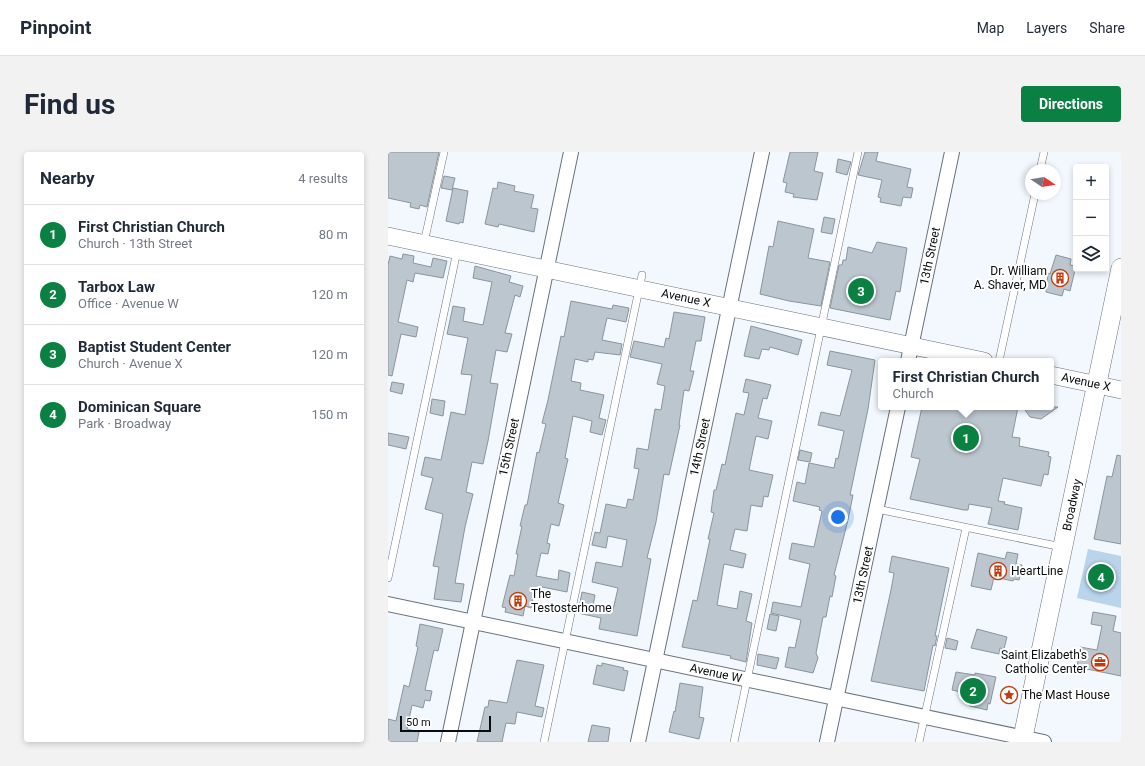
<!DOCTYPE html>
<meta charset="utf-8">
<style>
:root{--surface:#fff;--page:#f2f2f3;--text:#1f2937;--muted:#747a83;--line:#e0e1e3;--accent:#0b8043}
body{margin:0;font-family:Roboto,sans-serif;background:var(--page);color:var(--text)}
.controls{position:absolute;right:12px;top:12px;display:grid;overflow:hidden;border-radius:4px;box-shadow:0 2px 6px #0003}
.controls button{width:36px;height:36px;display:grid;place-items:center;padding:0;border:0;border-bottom:1px solid var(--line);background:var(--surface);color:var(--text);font:20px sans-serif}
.compass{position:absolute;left:637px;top:12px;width:36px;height:36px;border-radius:50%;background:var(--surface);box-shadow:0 2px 6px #0003;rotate:102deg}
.scale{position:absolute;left:12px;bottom:10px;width:91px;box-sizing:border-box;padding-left:4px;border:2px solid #0a0d10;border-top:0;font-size:11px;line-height:14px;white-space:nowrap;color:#0a0d10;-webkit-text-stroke:3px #fff;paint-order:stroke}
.you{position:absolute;left:450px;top:365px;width:14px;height:14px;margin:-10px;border:3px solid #fff;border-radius:50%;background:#1a73e8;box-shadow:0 0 0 6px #1a73e833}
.badge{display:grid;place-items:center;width:26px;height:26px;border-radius:50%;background:var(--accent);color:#fff;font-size:13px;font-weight:700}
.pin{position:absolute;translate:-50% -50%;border:2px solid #fff;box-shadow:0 1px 4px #0006}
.popup{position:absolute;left:490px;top:206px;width:176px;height:52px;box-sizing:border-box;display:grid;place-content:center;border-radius:4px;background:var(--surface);filter:drop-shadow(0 1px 3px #0005);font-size:13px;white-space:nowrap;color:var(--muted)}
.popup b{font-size:15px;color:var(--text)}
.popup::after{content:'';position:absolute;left:50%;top:100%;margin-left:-8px;border:8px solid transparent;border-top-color:var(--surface)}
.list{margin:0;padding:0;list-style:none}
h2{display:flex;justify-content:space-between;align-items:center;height:52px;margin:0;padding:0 16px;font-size:17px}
h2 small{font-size:13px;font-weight:400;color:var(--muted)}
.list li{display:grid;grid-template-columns:26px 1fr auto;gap:12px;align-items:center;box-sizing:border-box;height:60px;padding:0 16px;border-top:1px solid var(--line)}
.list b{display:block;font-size:15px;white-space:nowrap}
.list p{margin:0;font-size:13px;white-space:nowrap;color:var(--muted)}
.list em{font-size:13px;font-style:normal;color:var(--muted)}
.icon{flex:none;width:22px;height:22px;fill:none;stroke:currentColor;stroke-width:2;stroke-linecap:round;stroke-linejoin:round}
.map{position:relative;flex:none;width:733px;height:590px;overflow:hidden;border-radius:4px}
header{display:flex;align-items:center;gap:24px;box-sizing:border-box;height:56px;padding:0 20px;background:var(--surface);border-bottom:1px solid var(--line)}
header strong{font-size:19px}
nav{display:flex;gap:22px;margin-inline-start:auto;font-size:14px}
.intro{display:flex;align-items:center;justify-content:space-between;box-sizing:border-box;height:96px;padding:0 24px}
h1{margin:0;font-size:28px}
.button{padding:10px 18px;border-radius:4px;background:var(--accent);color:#fff;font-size:14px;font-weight:700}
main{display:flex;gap:24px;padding:0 24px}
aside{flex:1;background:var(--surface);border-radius:4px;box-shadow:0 2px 6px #0003}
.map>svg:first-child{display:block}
</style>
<header>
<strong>Pinpoint</strong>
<nav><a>Map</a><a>Layers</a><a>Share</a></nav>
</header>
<div class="intro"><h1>Find us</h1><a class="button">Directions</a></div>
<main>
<aside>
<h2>Nearby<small>4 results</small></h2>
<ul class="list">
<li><span class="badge">1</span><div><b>First Christian Church</b><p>Church · 13th Street</p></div><em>80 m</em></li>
<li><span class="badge">2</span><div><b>Tarbox Law</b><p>Office · Avenue W</p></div><em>120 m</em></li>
<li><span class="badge">3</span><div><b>Baptist Student Center</b><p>Church · Avenue X</p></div><em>120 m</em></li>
<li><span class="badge">4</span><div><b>Dominican Square</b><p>Park · Broadway</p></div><em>150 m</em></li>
</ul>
</aside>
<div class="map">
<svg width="733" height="590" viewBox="0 0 733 590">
<rect width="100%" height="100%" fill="#f2f8fe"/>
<!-- green -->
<polygon fill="#bad4ec" points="700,397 733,404 733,456 689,446"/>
<!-- building -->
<g fill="#bcc6cf" stroke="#8b949d">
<polygon points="0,0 51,0 39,55 32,53 31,57 22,55 23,51 0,46"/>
<polygon points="402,0 430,0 426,19 435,21 429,48 405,45 406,42 397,40 399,31 395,30"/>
<polygon points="477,0 490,0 488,9 523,17 519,35 525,36 523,46 515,45 513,54 492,50 493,46 490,45 494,28 470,23"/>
<polygon points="450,7 463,10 459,23 448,20"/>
<polygon points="56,24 67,26 64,38 53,36"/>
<polygon points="110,30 127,34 126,39 146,43 143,56 150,57 146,80 111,72 110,75 97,72 105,36 109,37"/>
<polygon points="65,36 80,39 75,71 72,70 71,72 58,69"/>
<polygon points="436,65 447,67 444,82 433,80"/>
<polygon points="390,69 426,77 420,106 442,110 433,154 401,149 372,142 381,94 385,95"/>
<polygon points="489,90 519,96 512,140 508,139 502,168 442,156 451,113 454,113 455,108 458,108 460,95 484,101"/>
<polygon points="15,102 26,104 25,111 43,115 45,106 59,109 55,126 27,121 25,130 19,128 10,170 30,175 28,185 13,182 4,224 0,223 0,113 2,104 14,107"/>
<polygon points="668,103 683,107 682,113 688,114 682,139 676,137 674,144 658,140 660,121 662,122"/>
<polygon points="87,114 123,124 121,130 135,134 132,145 127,143 117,181 124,182 119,200 108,198 102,231 110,232 100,289 95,312 84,310 78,340 85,342 77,375 67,431 76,432 73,450 46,447 51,415 45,414 55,362 37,357 45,326 33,323 37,305 53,308 63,260 77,263 84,223 73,222 80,186 59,182 65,154 77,156 75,169 95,173 104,130 85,126"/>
<polygon points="183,149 224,157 225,153 241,156 238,170 219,166 214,188 234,192 232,203 207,200 205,208 200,207 200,210 187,207 183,229 193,231 192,238 216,243 211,266 218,268 214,283 202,280 204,269 185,264 177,306 180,307 170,351 176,353 171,374 163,372 159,391 162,392 160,402 153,401 148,424 170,428 171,418 182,421 179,440 154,435 153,438 147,436 143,456 137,454 135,464 117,460 118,456 114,455 122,423 126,424 130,402 128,402 134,374 132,374 137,353 139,353 149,300 151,301 158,272 154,271 160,248 173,184 176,185"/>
<polygon points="286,160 317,165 313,189 308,189 302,219 306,219 301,239 296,238 291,273 292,273 281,323 276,322 268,370 259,406 263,407 249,484 211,477 213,466 190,461 194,440 207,443 205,454 225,458 230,436 204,430 208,410 234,415 239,388 220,384 218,396 204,393 207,380 212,381 218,352 238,356 240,347 245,348 251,317 246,316 249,296 260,298 267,257 273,258 277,234 269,232 274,212 242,205 246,189 276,195 278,186 281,187"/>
<polygon points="363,174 414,188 410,203 382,195 381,198 374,197 371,207 356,204"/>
<polygon points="442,199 487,208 480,257 462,343 465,343 460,368 446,423 448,424 444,445 442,444 438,465 435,465 428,501 430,506 425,521 397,515 401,495 407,496 413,468 383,461 385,450 413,455 422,412 401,407 404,391 426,395 434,359 431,358 432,355 405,349 409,330 417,332 421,311 446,316 448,306 450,307 456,279 430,273 433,260 452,264 464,218 439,213"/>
<polygon points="358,227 383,233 379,247 375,246 370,266 384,269 380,287 368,284 361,318 385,323 380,345 376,344 374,355 363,353 359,379 347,377 342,398 358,402 355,416 336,412 329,453 349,457 352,439 364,442 358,469 364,471 358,510 342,506 343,504 294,495 305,448 309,449 322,387 320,387 326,361 323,360 326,338 328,338 334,312 337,313 348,261 356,263 361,241 355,240"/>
<polygon points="4,230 16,232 14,242 2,239"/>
<polygon points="44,247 57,249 55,264 42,261"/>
<polygon points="534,255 630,255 624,285 632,286 631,294 661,300 660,304 663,305 660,323 656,322 653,334 615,326 610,349 617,350 616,352 634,356 630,378 600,372 604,356 581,352 580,358 576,358 522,347 532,307 523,305"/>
<polygon points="635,255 670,255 653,267 642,265"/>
<polygon points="0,281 21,285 18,297 0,293"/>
<polygon points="412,298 424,301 422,310 410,308"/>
<polygon points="729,303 733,304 733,392 706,387 719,324 724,325"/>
<polygon points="619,400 630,402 628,412 634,413 631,428 626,427 625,429 606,425 603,438 583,434 590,401 617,407"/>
<polygon points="504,404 561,416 547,484 549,484 547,494 545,493 536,539 483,529 503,438 506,421 501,420"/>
<polygon points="705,460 728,464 725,479 733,481 733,524 689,515 692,495 709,498 714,474 703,472"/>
<polygon points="382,462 391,464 388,479 379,477"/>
<polygon points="32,472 55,477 50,499 46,498 37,538 44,539 42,549 37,548 35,556 24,553 19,577 31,580 29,590 0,590 0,567 8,569 16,533 21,535 30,495 28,494"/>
<polygon points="589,477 619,485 616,497 612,496 611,502 583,496"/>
<polygon points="559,486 570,489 568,498 557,496"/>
<polygon points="370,502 391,506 388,517 369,513"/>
<polygon points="129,508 156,513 147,554 156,556 154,565 129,560 127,572 118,571 114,590 89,590 97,555 100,555 101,548 119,551"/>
<polygon points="214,511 236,516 235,518 240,519 236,539 205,532 209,513 214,514"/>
<polygon points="568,520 587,523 587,521 608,525 602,552 600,551 599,558 582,554 582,542 564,538"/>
<polygon points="292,531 315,535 311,565 316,566 311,587 281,580 286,559 287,560"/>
<polygon points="204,573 222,576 220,590 200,590"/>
</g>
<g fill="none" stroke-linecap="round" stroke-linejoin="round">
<!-- service casing -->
<g stroke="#69727a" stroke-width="8">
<g id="service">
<polyline points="652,18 656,0"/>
<polyline points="36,91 56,0"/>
<polyline points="611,209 647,42"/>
<polyline points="489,357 674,395"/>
<polyline points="0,426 69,99"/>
<polyline points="156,590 254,123"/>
<polyline points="346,590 470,0"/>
<polyline points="531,590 578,376"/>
</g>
</g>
<!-- minor casing -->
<g stroke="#69727a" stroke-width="16">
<g id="minor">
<polyline points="520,209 564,0"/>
<polyline points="0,452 656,590"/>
<polyline points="60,590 183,0"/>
<polyline points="250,590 374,0"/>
<polyline points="439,590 510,255"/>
</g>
</g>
<!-- tertiary casing -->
<g stroke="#69727a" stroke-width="18">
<g id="tertiary">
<polyline points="0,84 596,209"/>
<polyline points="663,223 733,238"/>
</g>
</g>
<!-- secondary casing -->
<g stroke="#69727a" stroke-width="20">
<polyline id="secondary" points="634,590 733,116"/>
</g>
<!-- service -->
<use href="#service" stroke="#fff" stroke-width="7"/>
<!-- minor -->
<use href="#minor" stroke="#fff" stroke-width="14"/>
<!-- tertiary -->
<use href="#tertiary" stroke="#fff" stroke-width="17"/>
<!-- secondary -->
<use href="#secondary" stroke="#fff" stroke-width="19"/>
</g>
<!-- icons -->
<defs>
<g id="building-ring" transform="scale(0.9)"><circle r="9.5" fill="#fff" stroke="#c33b0c" stroke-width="1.5"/><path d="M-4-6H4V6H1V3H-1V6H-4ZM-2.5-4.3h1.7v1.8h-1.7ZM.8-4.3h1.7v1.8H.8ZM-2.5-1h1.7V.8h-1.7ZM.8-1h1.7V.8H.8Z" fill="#c33b0c"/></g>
<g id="office-ring" transform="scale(0.9)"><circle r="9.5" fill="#fff" stroke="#c33b0c" stroke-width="1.5"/><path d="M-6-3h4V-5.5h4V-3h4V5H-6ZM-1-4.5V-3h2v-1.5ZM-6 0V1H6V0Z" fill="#c33b0c"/></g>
<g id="sight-ring" transform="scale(0.9)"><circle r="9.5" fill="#fff" stroke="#c33b0c" stroke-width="1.5"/><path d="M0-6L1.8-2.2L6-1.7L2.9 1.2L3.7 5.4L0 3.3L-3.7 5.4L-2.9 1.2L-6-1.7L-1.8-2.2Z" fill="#c33b0c"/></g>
</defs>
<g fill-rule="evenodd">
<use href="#building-ring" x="672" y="126"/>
<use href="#building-ring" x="610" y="419"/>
<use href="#building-ring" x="130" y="449"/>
<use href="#office-ring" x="712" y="510"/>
<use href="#sight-ring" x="621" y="543"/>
</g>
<g text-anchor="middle" stroke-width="4" stroke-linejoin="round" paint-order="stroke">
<!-- street labels -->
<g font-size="12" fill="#0a0d10" stroke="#fff">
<text transform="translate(542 104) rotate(-78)" y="4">13th Street</text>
<text transform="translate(298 146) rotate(12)" y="4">Avenue X</text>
<text transform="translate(698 230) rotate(12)" y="4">Avenue X</text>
<text transform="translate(121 295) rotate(-78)" y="4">15th Street</text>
<text transform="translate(312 295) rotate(-78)" y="4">14th Street</text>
<text transform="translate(684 353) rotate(-78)" y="4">Broadway</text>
<text transform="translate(475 423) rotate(-78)" y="4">13th Street</text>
<text transform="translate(328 521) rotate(12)" y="4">Avenue W</text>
</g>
<!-- poi labels -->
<g font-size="12" fill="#0a0d10" stroke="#fff" text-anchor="start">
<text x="659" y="123" text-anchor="end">Dr. William<tspan x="659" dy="14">A. Shaver, MD</tspan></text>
<text x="623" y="423">HeartLine</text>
<text x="143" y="446">The<tspan x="143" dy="14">Testosterhome</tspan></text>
<text x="699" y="507" text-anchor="end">Saint Elizabeth's<tspan x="699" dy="14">Catholic Center</tspan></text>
<text x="634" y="547">The Mast House</text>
</g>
</g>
</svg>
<div class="controls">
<button>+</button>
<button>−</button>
<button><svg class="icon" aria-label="layers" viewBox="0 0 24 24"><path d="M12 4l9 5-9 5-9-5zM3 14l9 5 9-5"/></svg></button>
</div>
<svg class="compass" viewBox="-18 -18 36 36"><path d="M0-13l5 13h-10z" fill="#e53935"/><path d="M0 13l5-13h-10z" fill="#747a83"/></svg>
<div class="scale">50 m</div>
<div class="you"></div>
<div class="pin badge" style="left:578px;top:286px">1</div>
<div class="popup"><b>First Christian Church</b>Church</div>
<div class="pin badge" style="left:585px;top:539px">2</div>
<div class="pin badge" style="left:473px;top:139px">3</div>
<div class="pin badge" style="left:713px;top:425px">4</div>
</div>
</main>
